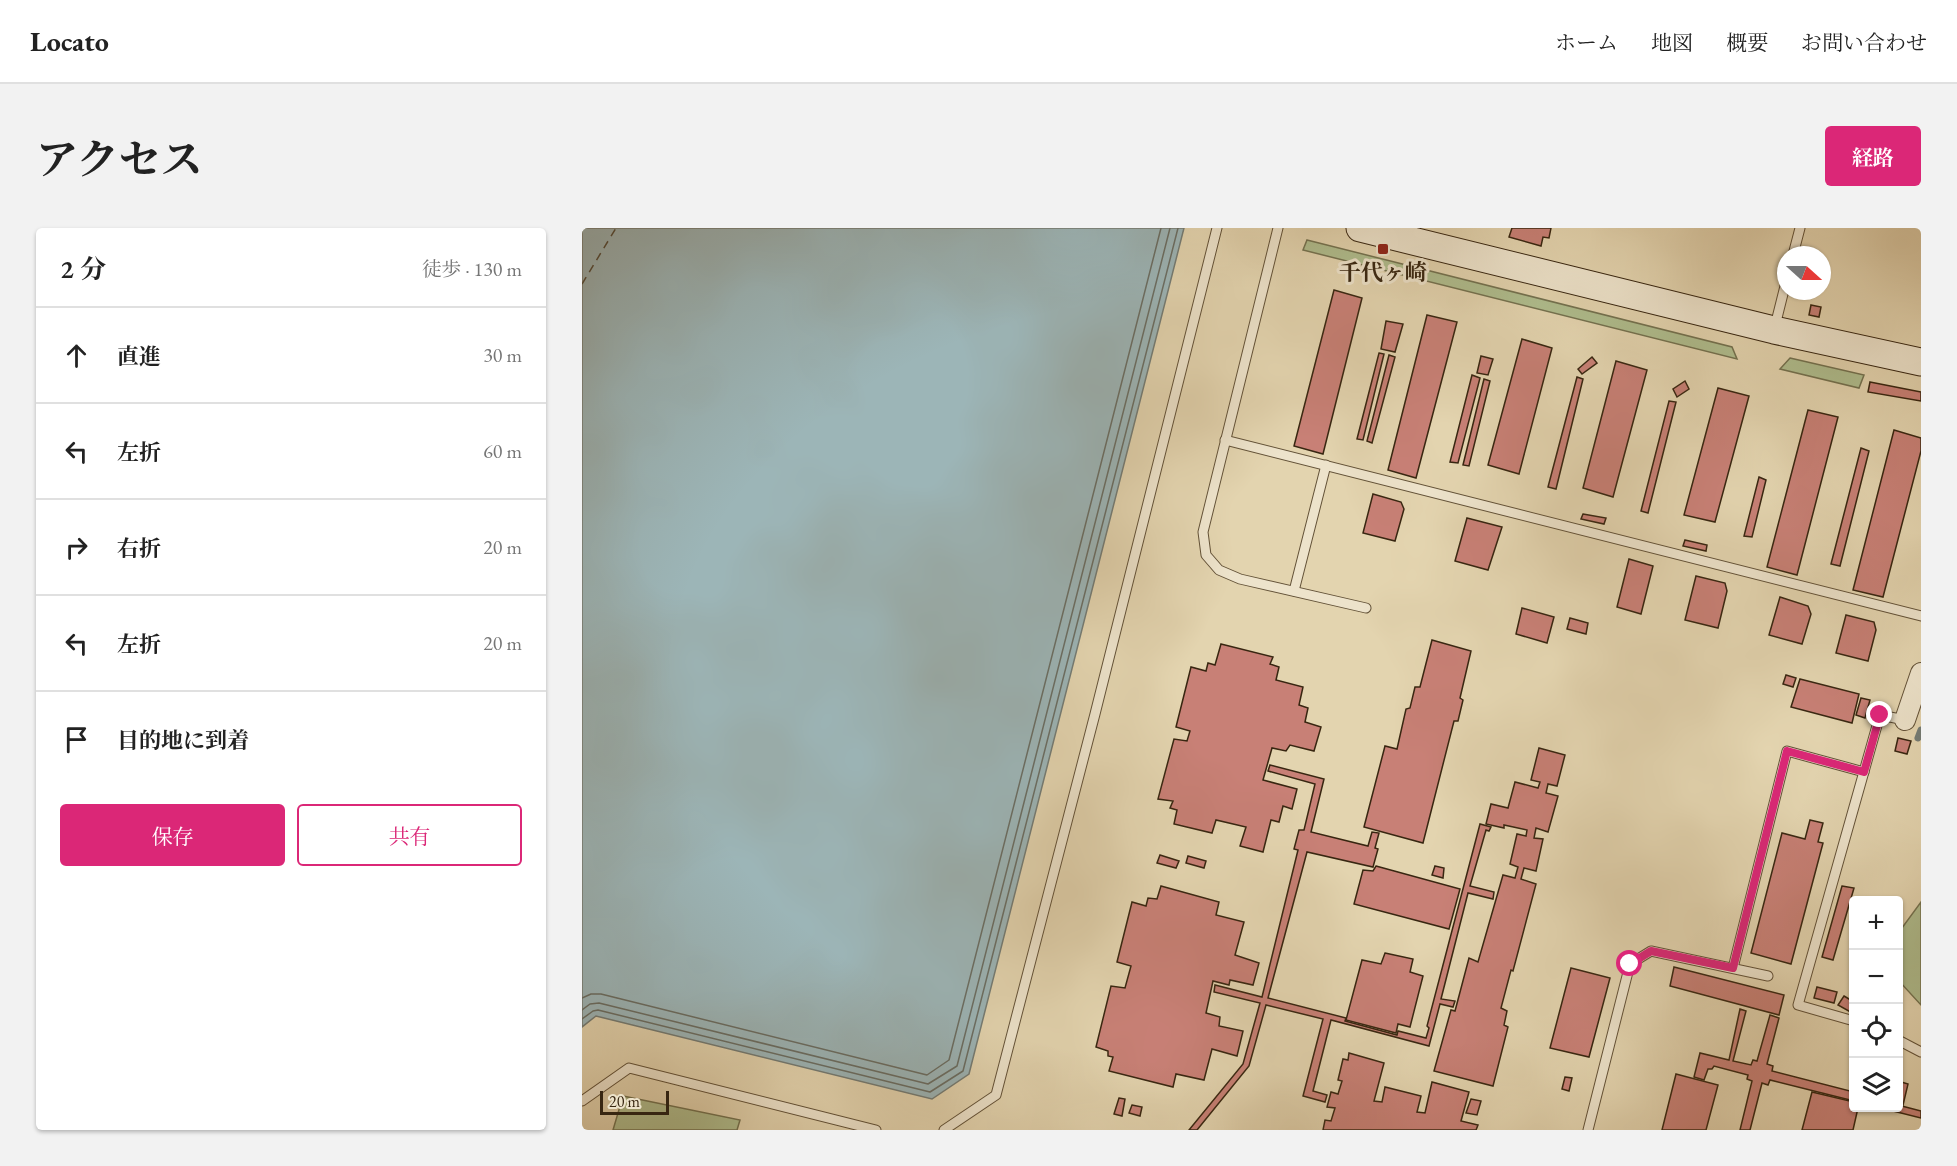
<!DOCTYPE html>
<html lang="ja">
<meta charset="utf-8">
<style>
:root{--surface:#fff;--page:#f2f2f2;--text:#222;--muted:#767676;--line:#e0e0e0;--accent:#db2777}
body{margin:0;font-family:"EB Garamond","Noto Serif JP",serif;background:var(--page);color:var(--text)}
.controls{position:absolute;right:18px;bottom:18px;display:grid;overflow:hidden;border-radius:6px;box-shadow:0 2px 4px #0004}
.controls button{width:54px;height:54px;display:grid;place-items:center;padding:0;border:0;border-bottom:2px solid var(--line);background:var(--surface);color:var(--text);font:30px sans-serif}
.compass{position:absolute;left:1195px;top:18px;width:54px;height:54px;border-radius:50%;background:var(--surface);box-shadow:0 2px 4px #0004;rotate:111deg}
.scale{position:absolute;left:18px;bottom:15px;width:69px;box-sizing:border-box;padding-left:6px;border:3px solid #382611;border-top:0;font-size:16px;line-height:21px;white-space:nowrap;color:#382611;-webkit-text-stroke:4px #ede3cb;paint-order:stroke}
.stop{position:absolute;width:18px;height:18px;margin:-14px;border:4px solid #db2777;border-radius:50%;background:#fff}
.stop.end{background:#db2777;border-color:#fff;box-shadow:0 2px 6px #0008}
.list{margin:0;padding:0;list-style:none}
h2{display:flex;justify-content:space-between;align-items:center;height:78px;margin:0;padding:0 24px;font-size:26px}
h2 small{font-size:20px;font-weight:400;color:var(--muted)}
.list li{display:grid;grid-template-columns:39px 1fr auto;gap:18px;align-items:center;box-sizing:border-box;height:96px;padding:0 24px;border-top:2px solid var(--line)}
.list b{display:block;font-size:22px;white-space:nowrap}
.list em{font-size:20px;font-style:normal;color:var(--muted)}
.actions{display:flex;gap:12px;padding:18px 24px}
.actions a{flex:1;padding:14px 0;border:2px solid var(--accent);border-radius:6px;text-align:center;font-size:21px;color:var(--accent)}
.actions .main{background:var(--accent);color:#fff}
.icon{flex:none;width:33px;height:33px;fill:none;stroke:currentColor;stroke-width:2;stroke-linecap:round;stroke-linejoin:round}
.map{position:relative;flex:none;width:1339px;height:902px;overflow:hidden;border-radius:6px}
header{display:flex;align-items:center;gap:36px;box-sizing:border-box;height:84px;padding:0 30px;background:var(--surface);border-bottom:2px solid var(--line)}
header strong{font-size:28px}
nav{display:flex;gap:33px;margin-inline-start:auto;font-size:21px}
.intro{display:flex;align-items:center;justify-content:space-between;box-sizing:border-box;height:144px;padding:0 36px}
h1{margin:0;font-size:42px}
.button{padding:15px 27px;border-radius:6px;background:var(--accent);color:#fff;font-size:21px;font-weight:700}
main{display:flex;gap:36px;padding:0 36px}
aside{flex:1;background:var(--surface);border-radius:6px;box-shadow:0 2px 4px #0004}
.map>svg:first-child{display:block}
</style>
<header>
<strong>Locato</strong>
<nav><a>ホーム</a><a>地図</a><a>概要</a><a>お問い合わせ</a></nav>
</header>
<div class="intro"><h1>アクセス</h1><a class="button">経路</a></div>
<main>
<aside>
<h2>2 分<small>徒歩 · 130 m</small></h2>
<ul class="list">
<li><svg class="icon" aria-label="ahead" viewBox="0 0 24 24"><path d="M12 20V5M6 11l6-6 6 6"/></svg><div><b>直進</b></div><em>30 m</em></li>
<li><svg class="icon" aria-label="left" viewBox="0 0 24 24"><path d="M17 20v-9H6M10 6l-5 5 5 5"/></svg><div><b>左折</b></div><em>60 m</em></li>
<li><svg class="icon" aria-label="right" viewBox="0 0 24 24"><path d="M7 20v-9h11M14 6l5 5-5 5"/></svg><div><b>右折</b></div><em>20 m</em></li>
<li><svg class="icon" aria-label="left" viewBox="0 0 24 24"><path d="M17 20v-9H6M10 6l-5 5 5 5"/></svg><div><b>左折</b></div><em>20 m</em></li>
<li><svg class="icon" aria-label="arrive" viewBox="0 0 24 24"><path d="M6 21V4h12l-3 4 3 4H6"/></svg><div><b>目的地に到着</b></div></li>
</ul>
<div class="actions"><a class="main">保存</a><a>共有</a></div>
</aside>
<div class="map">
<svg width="1339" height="902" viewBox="0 0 1339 902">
<rect width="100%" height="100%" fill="#e3d4af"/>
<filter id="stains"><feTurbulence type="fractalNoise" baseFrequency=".00333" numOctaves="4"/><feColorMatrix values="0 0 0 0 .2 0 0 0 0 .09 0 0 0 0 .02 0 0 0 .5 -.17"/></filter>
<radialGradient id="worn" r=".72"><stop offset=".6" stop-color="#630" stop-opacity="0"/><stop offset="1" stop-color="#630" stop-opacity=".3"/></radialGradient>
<!-- green -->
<g fill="#afbd8e" stroke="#747250" stroke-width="1.5">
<polygon points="725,12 1150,119 1155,131 721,22"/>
<polygon points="1208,130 1282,147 1277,160 1198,141"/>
<polygon points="1339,674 1339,777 1317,753 1317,704"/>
<polygon points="41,868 158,892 155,902 31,902"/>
</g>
<!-- water -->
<polygon fill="#9cb5b7" stroke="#747c75" stroke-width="1.5" points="0,0 602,0 387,846 350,871 14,788 0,799"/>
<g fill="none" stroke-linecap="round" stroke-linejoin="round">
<!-- shore -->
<g stroke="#6a6e64" stroke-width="1.5">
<polyline points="0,770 9,766 19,766 345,847 367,832 579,0"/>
<polyline points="0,782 8,776 17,775 346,856 375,838 588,0"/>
<polyline points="0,791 11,783 16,782 348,864 381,843 596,0"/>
</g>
<!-- stream -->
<polyline stroke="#747c75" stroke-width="7" points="1336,510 1339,502"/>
<!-- ferry -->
<polyline stroke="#514a3a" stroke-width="1.5" stroke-dasharray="8 6" stroke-linecap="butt" points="0,56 34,0"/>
</g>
<!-- building -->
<g fill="#c88076" stroke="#382611" stroke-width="1.5">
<polygon points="930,0 969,0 967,10 961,9 959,18 927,9"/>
<polygon points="752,62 780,70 741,226 712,218"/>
<polygon points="1229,77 1239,79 1237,89 1227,87"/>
<polygon points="845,87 875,94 834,250 806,242"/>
<polygon points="804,93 821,96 813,124 799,121"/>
<polygon points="940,111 970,120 937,246 906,237"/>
<polygon points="797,125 802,126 781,212 775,211"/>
<polygon points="807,127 813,129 790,215 785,213"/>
<polygon points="899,128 911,131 906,147 895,145"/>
<polygon points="1010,129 1015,135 1000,146 996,141"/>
<polygon points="1034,133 1065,142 1031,269 1001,260"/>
<polygon points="890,147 898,150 876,235 868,234"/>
<polygon points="995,149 1001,151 974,261 966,259"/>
<polygon points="902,151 908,153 887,238 881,237"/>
<polygon points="1103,153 1107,161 1095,169 1091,161"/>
<polygon points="1288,154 1339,164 1339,173 1286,164"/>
<polygon points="1136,160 1167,168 1133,294 1102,287"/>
<polygon points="1087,173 1094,174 1066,285 1059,283"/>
<polygon points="1226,182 1256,189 1215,347 1185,339"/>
<polygon points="1312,202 1339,210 1339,223 1301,369 1271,362"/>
<polygon points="1279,220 1287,223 1258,338 1249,336"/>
<polygon points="1177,249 1184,252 1170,309 1162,308"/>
<polygon points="791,266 819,274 822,281 813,313 781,305"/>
<polygon points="1001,286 1024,290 1022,296 999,291"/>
<polygon points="885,290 920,299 906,342 873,333"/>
<polygon points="1103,312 1125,317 1124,323 1101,318"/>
<polygon points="1047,331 1071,338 1059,386 1035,379"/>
<polygon points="1114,348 1143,355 1145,363 1136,400 1103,392"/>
<polygon points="1198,369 1226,378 1229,386 1220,416 1187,407"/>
<polygon points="940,380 972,389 965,415 934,406"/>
<polygon points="1264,387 1292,394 1294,402 1286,433 1254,425"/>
<polygon points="988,390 1006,395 1004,406 985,401"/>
<polygon points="850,412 889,423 878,470 881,472 876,493 872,493 841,615 782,599 803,518 815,521 824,481 828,480 833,459 838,459"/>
<polygon points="639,416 691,429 688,436 697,439 694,452 721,459 717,477 726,480 723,494 739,499 732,523 708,517 704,523 690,520 681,552 715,561 710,581 701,578 697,594 689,592 681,624 658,618 664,599 634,592 630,605 592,596 595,582 588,580 591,573 576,571 592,511 605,513 608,503 594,499 609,439 624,443 626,435 633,437"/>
<polygon points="1204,447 1214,450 1211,459 1201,456"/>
<polygon points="1218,451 1277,466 1270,495 1209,479"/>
<polygon points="1279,470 1288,472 1283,490 1274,487"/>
<polygon points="1316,510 1329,513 1325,526 1313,523"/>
<polygon points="957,520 983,527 975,558 966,556 964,565 976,568 966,604 954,600 952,610 961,611 954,643 942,640 939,651 954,656 931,743 929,742 919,780 925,783 922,797 926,799 911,858 852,843 869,782 873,783 887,730 896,734 921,647 933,650 936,639 928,636 935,606 944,608 945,602 922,597 922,600 904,596 909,576 926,580 933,554 956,560 958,554 949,552"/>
<polygon points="688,537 742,551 729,604 786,618 790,604 797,605 793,620 796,621 791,639 725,624 686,770 764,790 763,793 815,807 816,803 844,810 847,800 845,798 898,596 909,599 907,603 904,602 888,658 912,664 911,671 886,665 859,771 873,773 871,779 858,776 847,818 749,792 731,863 745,867 743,874 721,868 741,791 684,777 667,838 615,902 607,902 661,836 678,775 632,764 633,757 680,769 716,622 712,621 717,602 722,602 733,556 686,543"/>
<polygon points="1228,592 1241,595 1236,614 1241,615 1209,736 1169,725 1200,605 1223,611"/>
<polygon points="578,627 597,633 594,640 575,635"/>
<polygon points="606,628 624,633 622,640 604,635"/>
<polygon points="794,638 878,661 867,701 772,676 781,642 791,643"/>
<polygon points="853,638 862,640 861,650 850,647"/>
<polygon points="579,658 637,674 634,687 662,694 653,727 677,735 671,757 648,752 647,757 631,753 624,785 638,789 637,798 661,803 655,828 630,821 622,852 594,846 591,859 527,843 531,829 526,828 526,823 514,819 529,758 543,760 549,738 535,734 550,674 564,678 566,670 575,671"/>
<polygon points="1260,658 1272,660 1251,732 1240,729"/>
<polygon points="803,725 831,731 828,744 841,748 828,799 816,796 814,805 764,792 780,732 799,736"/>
<polygon points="1092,739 1202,767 1197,787 1088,758"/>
<polygon points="989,740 1028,750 1007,829 968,820"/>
<polygon points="1235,759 1255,764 1252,775 1232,770"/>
<polygon points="1262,768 1272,774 1272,786 1256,777"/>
<polygon points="1158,781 1164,783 1151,833 1169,837 1171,832 1175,833 1188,787 1197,790 1185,836 1191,838 1190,843 1272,864 1272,873 1188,852 1186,857 1180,855 1168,902 1158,902 1170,853 1165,851 1166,847 1132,838 1130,841 1126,841 1122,852 1112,849 1118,825 1147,832"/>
<polygon points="767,825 802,835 792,873 800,874 803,859 839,868 835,884 843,885 850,854 887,864 879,893 896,897 894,902 741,902 743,892 749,893 753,880 745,879 749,864 756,866 760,853 756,852 761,831 766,832"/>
<polygon points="1094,846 1136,857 1124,902 1080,902"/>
<polygon points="983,849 990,850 987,863 980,861"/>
<polygon points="1316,853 1326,856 1321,877 1316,876"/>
<polygon points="1230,864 1272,874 1272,880 1276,880 1271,902 1220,902"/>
<polygon points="537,870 543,871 540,888 532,886"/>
<polygon points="889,871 899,873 895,887 884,885"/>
<polygon points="550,877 560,879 558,888 547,885"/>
<polygon points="1316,877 1339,883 1339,890 1299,880 1316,880"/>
</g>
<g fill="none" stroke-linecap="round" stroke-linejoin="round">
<!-- lane casing -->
<g stroke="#635238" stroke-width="11">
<g id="lane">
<polyline points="696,0 621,304 624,327 637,342 658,351 784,380"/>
<polyline points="1211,27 1218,0"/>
<polyline points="1193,98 1204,54"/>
<polyline points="643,212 1339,388"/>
<polyline points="712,363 744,237"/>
<polyline points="1151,740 1205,523 1282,544"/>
<polyline points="1272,793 1216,777 1298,487 1323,492"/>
<polyline points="1316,812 1339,824"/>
<polyline points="0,873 47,840 294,902"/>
<polyline points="362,902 414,867 513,486 635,0"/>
<polyline points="1006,902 1048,736 1069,723 1186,748"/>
</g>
</g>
<!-- street casing -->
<g stroke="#635238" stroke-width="22">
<polyline id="street" points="1323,492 1339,445"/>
</g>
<!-- secondary casing -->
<g stroke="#382611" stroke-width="29">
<polyline id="secondary" points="778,0 1192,102 1339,134"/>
</g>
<!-- lane -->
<use href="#lane" stroke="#ede3cb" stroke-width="9"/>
<!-- street -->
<use href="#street" stroke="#ede3cb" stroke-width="20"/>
<!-- secondary -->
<use href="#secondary" stroke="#ede3cb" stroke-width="27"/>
</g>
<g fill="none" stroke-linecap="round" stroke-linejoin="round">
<!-- route -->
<polyline stroke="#db2777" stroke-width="8" points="1048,736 1069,723 1151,740 1205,523 1282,544 1298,487"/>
</g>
<!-- markers -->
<rect fill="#8f2418" stroke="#ede3cb" stroke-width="2" x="795" y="15" width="12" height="12" rx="3"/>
<g text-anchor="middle" stroke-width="6" stroke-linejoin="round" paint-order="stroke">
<!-- poi labels -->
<g font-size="22" font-weight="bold" fill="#382611" stroke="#ede3cb">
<text x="801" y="52">千代ヶ崎</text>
</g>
</g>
<rect width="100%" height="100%" filter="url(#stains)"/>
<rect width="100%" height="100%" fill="url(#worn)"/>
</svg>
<div class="controls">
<button>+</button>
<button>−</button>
<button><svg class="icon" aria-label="locate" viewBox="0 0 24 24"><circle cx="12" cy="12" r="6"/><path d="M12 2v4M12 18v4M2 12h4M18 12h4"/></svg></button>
<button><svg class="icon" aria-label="layers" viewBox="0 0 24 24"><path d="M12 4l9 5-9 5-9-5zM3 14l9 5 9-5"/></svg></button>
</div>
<svg class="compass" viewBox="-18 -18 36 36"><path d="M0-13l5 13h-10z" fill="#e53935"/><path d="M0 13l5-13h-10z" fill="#767676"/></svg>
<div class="scale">20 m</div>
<div class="stop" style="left:1048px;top:736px"></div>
<div class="stop end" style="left:1298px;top:487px"></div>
</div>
</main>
